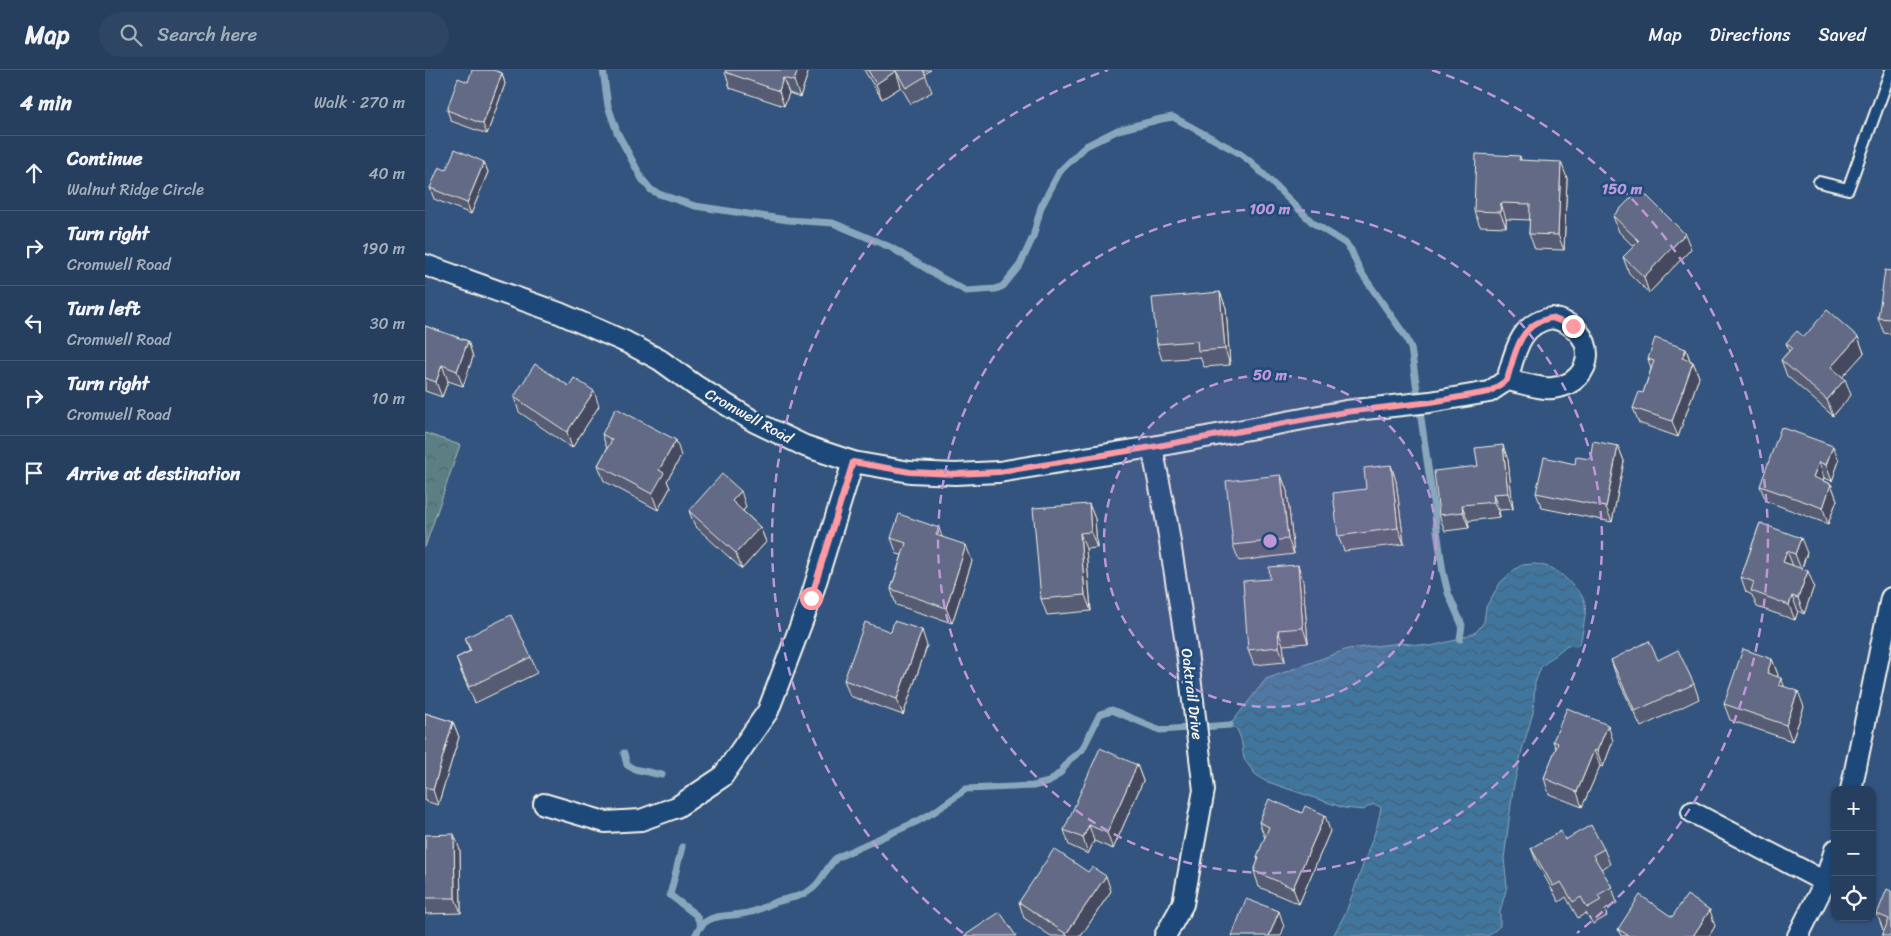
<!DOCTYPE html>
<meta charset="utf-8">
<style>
:root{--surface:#263f5e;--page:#2e4664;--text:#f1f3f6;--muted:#a4afbc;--line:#425873}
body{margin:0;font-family:Sriracha,sans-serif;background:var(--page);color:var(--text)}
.controls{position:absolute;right:15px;bottom:15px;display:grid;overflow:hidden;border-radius:10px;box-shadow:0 1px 4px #0004}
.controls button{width:45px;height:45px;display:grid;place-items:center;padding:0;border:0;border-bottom:1px solid var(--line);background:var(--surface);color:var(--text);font:25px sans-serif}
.stop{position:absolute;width:15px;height:15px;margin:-11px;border:4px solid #ff9aa2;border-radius:50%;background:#fff}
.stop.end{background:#ff9aa2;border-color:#fff;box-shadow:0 1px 5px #0008}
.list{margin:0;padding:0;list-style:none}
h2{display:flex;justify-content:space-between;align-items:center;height:65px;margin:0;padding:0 20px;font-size:21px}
h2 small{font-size:16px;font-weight:400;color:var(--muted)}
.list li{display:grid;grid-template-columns:32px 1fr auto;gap:15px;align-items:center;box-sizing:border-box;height:75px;padding:0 20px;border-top:1px solid var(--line)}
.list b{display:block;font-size:19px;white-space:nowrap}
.list p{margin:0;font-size:16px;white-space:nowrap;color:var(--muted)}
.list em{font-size:16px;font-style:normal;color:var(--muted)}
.icon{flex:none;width:28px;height:28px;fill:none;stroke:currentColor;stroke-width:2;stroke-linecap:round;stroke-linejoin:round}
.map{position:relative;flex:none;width:1466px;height:866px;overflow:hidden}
header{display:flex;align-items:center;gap:30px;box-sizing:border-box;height:70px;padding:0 25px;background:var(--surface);border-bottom:1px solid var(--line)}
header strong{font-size:24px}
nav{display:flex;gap:28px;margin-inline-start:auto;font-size:18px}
.search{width:350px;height:45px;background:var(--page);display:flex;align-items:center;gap:12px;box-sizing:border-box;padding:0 18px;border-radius:28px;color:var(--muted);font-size:19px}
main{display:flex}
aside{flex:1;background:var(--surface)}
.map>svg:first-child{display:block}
</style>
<header>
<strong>Map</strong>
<div class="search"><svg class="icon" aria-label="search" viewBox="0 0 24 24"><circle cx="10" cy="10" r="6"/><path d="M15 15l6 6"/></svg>Search here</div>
<nav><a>Map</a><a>Directions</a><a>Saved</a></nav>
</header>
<main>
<aside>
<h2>4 min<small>Walk · 270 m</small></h2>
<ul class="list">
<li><svg class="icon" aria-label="ahead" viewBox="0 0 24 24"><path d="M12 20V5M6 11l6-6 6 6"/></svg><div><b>Continue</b><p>Walnut Ridge Circle</p></div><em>40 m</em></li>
<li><svg class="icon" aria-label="right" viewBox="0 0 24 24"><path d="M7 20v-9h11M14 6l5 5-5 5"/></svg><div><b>Turn right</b><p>Cromwell Road</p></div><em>190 m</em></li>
<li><svg class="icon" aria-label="left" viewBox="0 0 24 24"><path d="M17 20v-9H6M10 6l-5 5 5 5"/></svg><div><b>Turn left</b><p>Cromwell Road</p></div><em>30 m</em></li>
<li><svg class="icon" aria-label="right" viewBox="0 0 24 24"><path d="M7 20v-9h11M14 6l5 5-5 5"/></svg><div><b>Turn right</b><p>Cromwell Road</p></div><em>10 m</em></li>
<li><svg class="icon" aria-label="arrive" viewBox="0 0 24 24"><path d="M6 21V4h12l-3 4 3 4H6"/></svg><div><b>Arrive at destination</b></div></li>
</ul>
</aside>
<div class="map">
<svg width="1466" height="866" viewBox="0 0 1466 866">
<defs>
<pattern id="park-crowns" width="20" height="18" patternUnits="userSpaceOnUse" patternTransform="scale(1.25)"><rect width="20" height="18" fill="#5c7f84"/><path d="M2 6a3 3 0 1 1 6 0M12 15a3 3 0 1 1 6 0" fill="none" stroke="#536668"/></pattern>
<pattern id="water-waves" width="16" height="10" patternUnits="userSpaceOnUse" patternTransform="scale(1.25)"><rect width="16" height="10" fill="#41769e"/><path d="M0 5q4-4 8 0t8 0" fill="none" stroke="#455f72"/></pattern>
</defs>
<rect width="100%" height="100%" fill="#33547e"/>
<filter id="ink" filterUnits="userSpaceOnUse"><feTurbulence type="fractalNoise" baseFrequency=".02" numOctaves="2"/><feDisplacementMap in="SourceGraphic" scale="10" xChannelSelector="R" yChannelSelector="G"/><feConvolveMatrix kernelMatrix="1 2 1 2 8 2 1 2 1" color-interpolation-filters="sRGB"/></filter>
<g filter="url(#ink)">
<!-- park -->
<polygon fill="url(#park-crowns)" stroke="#a8b8b6" points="0,363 35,375 0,477"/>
<!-- water -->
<path fill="url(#water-waves)" stroke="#89a7bc" d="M1108 494C1125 495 1136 502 1147 515 1153 521 1159 526 1160 534 1162 540 1157 567 1155 573L1152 576 1142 575 1116 597 1110 613 1108 643 1097 680 1088 719 1079 789 1082 816 1075 842V856L1063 866H908L921 842 952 756 956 738C950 732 944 735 939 740L919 738 840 711 830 704 819 689 816 669 812 659 805 655 841 609 923 579 976 573 1006 576 1035 569 1051 562 1059 552 1061 537 1075 513 1090 499 1097 495Z"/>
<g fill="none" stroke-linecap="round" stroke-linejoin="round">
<!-- stream -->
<g stroke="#89a7bc" stroke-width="7">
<polyline points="178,0 183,36 192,62 217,109 226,120 234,124 270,136 363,150 408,153 465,177 517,208 541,221 571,219 578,216 595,195 608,167 616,137 635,101 661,76 693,60 736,49 748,47 814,83 827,93 888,153 920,173 926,180 935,201 981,267 986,278 1018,502 1023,523 1037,555 1035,569"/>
<polyline points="199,683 202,695 209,699 237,705"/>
<polyline points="257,777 245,825 271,845 276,855"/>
<path d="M270 866C282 839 303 849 326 842 335 840 342 835 351 832 366 827 381 827 392 814 400 805 404 793 413 787L493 751 509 742 541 719 608 716 624 712 636 702 644 690 657 680 675 644 687 640 735 660 805 655"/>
</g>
<!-- lane casing -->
<g stroke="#f4f1e8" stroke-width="14">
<polyline id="lane" points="1394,112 1423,119 1466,0"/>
</g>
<!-- street casing -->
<g stroke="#f4f1e8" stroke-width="24">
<g id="street">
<path d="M0 195 134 243 201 272 235 290 271 316 330 352 380 376 428 392 485 402 530 404 574 402 727 377 921 341 1005 332 1064 322 1082 310C1094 312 1118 320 1128 318 1172 313 1175 258 1127 248 1094 253 1090 283 1082 310"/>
<polyline points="727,377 741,447 761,574 779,720 758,834 740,866"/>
<polyline points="1426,720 1466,528"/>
<polyline points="119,734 180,752 216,750 252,737 297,707 343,641 386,528 428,392"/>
<polyline points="1267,742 1400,812"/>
<polyline points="1373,866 1400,812 1410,780"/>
</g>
</g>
<!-- lane -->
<use href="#lane" stroke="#1f4a7a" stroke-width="10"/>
<!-- street -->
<use href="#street" stroke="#1f4a7a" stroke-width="20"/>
</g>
<!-- wall -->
<g fill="#545b73" stroke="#f4f1e8">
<polygon points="384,0 375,27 364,23 359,36 305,18 300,2"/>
<polygon points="439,0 506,0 500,4 507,22 486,34 476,17 457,29"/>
<polygon points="77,3 80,14 62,64 26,51 22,40 43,12"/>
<polygon points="1095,86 1096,90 1142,108 1139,180 1110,179 1104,164 1105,150 1081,149 1081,157 1055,156 1049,141"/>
<polygon points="59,92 63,102 46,144 9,129 5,118 21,100"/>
<polygon points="1188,146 1266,179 1224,223 1204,203 1198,187 1209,177 1194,162"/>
<polygon points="1466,201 1466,264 1459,263 1453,248"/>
<polygon points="795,222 801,238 805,295 779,297 775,287 737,290 732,274"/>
<polygon points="0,256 43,271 48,287 38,316 23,311 17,327 0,321"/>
<polygon points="1379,267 1433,267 1439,283 1417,307 1426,325 1408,346 1362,306 1356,290 1364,281 1361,273"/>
<polygon points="1261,279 1265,290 1268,292 1274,307 1253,367 1214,353 1208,338 1218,323 1226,299 1223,289"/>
<polygon points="89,327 174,336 147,378 94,342"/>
<polygon points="177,364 256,386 242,411 245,418 233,440 179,411 173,395 182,379"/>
<polygon points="1193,376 1199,391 1187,452 1117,438 1111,423 1150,394 1165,389"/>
<polygon points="1408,376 1414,391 1407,411 1399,408 1398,411 1406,414 1412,430 1403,454 1341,431 1335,416"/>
<polygon points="1083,390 1088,439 1074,440 1075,447 1043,451 1044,458 1020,461 1014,445 1053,396"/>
<polygon points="966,395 971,411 979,474 919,481 913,466 941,419"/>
<polygon points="856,405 862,421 869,484 814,491 808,475"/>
<polygon points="664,434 670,449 672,478 661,479 666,541 622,545 616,529"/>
<polygon points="321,437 318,441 335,457 341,472 317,499 270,456 264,441"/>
<polygon points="1335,453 1382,483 1377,498 1389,516 1379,544 1373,541 1370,550 1332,537 1327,525 1321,522 1316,507"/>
<polygon points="517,467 547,491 527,553 471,535 466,519 477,485 472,484 466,468"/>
<polygon points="873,495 878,511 883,573 858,575 860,592 829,595 823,580 845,509"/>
<polygon points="466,562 502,576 478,645 425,626 419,610"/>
<polygon points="40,568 106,587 112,603 50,633 37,604 31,588 45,581"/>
<polygon points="1347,589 1353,605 1352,607 1359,616 1379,637 1367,671 1305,650 1299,634"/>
<polygon points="1186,590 1233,590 1269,614 1274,629 1216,657 1191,605"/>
<polygon points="0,643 28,652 34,667 13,735 0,731"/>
<polygon points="1128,671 1188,671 1178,697 1175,696 1157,737 1124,724 1119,708 1131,679"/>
<polygon points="712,695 718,711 688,779 669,771 663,784 644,775 639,760"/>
<polygon points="834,752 905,761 874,834 834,817 829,801 833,791 832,787 840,768"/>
<polygon points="0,765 35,780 36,843 0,844"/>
<polygon points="1140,770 1179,779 1185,794 1176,799 1187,817 1192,833 1180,840 1182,846 1168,854 1161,843 1153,848 1141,827 1134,832 1112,793 1106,778"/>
<polygon points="686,821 656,866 626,866 599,848 594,832"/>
<polygon points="1466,821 1466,866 1458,860 1452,844"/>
<polygon points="1247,847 1290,856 1284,866 1196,866 1193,859"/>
</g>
<!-- shaded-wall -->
<g fill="#454a5e" stroke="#f4f1e8">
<polygon points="373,0 384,0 375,27 369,11"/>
<polygon points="471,1 476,17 457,29 451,14"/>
<polygon points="77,3 80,14 62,64 58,54"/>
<polygon points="358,8 364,23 359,36 354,21"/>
<polygon points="59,92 63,102 46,144 42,133"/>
<polygon points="1136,92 1142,108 1139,180 1133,165"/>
<polygon points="1076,133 1081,149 1081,157 1075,142"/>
<polygon points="1260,164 1266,179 1224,223 1219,207"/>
<polygon points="795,222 801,238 805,295 800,279"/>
<polygon points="1433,267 1439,283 1412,313 1406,297"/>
<polygon points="43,271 48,287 38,316 32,301"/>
<polygon points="1261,279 1266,294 1257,288"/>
<polygon points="1268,292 1274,307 1253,367 1247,351"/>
<polygon points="17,295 23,311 17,327 11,312"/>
<polygon points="1420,309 1426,325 1408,346 1402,330"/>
<polygon points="169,321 174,336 147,378 142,362"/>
<polygon points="251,370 256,386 242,411 245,418 233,440 227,424 234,400"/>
<polygon points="1078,375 1083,390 1088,439 1083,423"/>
<polygon points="1193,376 1199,391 1187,452 1181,437"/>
<polygon points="1408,376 1414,391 1407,411 1401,395"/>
<polygon points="1394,392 1399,408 1394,423 1388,407"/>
<polygon points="966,395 971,411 979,474 973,458"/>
<polygon points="856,405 862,421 869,484 863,469"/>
<polygon points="1406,414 1412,430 1403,454 1398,438"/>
<polygon points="316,421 321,437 313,447 307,431"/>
<polygon points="1068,424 1074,440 1075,447 1069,432"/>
<polygon points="664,434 670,449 672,478 666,462"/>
<polygon points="1037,435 1043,451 1044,458 1038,442"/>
<polygon points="335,457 341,472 317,499 311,483"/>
<polygon points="514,458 519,473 511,465"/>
<polygon points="655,463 661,479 666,541 660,525"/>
<polygon points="1376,468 1382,483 1376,499 1370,484"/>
<polygon points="541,475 547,491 527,553 521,538"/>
<polygon points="1362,481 1368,496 1358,492"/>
<polygon points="873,495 878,511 883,573 878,558"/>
<polygon points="1383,501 1389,516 1379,544 1373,528"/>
<polygon points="1367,526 1373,541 1370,550 1364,535"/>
<polygon points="497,560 502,576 478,645 472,629"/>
<polygon points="853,560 858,575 860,592 854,577"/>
<polygon points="1347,589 1353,605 1348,619 1342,603"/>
<polygon points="1356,608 1362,623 1354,615"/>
<polygon points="1373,621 1379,637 1367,671 1361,655"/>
<polygon points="28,652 34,667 13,735 8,720"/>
<polygon points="1183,655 1188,671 1178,697 1172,681"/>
<polygon points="1169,680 1175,696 1157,737 1152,722"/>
<polygon points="712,695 718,711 688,779 682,763"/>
<polygon points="900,745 905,761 874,834 868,818"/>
<polygon points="664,755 669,771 663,784 658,768"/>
<polygon points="29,764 35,780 36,843 30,828"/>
<polygon points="681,806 686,821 656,866 642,866 641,864"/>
<polygon points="1285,840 1290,856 1284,866 1268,866"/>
<polygon points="854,841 859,857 856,866 844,866"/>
</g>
<!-- building -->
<g fill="#626a86" stroke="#f4f1e8">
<polygon points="47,0 68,0 77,3 58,54 22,40 33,8 43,12"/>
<polygon points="301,0 373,0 369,11 358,8 354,21 300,2"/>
<polygon points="443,0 498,0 501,6 481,18 471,1 451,14"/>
<polygon points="30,79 59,92 42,133 5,118 14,97 21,100"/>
<polygon points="1051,84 1095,86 1094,90 1136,92 1133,165 1104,164 1105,134 1076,133 1075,142 1049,141"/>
<polygon points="1215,119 1260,164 1219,207 1198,187 1214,171 1188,146"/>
<polygon points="1460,200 1466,201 1466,249 1453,248"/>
<polygon points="795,222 800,279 773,281 772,271 732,274 727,228"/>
<polygon points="1402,240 1433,267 1406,297 1420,309 1402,330 1356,290 1367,278 1361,273 1372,261 1379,267"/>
<polygon points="0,256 43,271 32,301 17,295 11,312 0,308"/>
<polygon points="1230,268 1261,279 1257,288 1268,292 1247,351 1208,338 1214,322 1218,323 1229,291 1223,289"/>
<polygon points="110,294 144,316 149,308 169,321 142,362 89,327"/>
<polygon points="191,338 251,370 234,400 239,403 227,424 173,395 187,370 177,364"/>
<polygon points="1356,357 1408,376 1401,395 1394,392 1388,407 1406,414 1398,438 1335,416"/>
<polygon points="1168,371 1193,376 1181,437 1111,423 1119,387 1150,394 1151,387 1165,389"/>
<polygon points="1078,375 1083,423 1068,424 1069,432 1037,435 1038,442 1014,445 1009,401 1053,396 1050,378"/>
<polygon points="966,395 973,458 913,466 908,423 941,419 939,398"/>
<polygon points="297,404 316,421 307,431 335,457 311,483 264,441"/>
<polygon points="856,405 863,469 808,475 801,411"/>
<polygon points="664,434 666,462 655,463 660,525 616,529 608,438"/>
<polygon points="474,444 514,458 511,465 541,475 521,538 466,519 481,473 466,468"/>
<polygon points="1335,453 1376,468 1370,484 1362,481 1358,492 1383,501 1373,528 1367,526 1364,535 1326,521 1329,512 1316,507"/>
<polygon points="873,495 878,558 853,560 854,577 823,580 818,511 845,509 844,497"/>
<polygon points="86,545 106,587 44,617 31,588 46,581 40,568"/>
<polygon points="469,551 497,560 472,629 419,610 440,552 466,562"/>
<polygon points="1224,571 1233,590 1253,580 1269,614 1210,641 1186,590"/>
<polygon points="1318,579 1347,589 1342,603 1356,608 1354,615 1373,621 1361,655 1299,634"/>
<polygon points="1142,638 1183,655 1172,681 1169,680 1152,722 1119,708 1133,673 1128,671"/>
<polygon points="0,643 28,652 8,720 0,718"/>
<polygon points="675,678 712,695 682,763 664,755 658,768 639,760"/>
<polygon points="844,729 877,743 880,736 900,745 868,818 829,801 834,788 832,787 844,757 834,752"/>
<polygon points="1166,755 1179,779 1168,785 1187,817 1173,825 1176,830 1162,838 1156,827 1148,832 1136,812 1128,816 1106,778 1136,761 1140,770"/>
<polygon points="29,764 30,828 0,828 0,765"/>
<polygon points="629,779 663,802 667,797 681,806 641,864 594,832"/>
<polygon points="1462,819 1466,821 1466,866 1457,866 1464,849 1452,844"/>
<polygon points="1215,825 1247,847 1262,825 1285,840 1268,866 1204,866 1193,859"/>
<polygon points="821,829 854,841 844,866 807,866"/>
<polygon points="575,842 591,866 539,866"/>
</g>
</g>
<g fill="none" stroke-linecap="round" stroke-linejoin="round" filter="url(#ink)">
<!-- route -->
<path stroke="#ff9aa2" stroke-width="6" d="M386 528 428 392 485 402 530 404 574 402 727 377 920 342 1006 332 1064 322 1082 310C1090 283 1094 253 1127 248L1148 256"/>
</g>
<!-- distance rings -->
<circle cx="845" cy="471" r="166" fill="#be98d6" fill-opacity=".12"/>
<g fill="none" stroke="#be98d6" stroke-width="2.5" stroke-dasharray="9 6">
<circle cx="845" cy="471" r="166"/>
<circle cx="845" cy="471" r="332"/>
<path d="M538 863A498 498 0 0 1 683 0M1007 0A498 498 0 0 1 1152 863"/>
</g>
<g text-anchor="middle" stroke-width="5" stroke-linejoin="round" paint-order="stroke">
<!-- street labels -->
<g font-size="15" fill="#f4f1e8" stroke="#1f4a7a">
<text transform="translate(324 346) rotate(29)" y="5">Cromwell Road</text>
<text transform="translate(767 624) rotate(83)" y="5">Oaktrail Drive</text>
</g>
</g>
<circle cx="845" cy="471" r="8" fill="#be98d6" stroke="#1f4a7a" stroke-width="2.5"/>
<g font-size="15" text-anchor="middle" font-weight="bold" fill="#be98d6" stroke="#1f4a7a" stroke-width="5" stroke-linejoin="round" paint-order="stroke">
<text x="1197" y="124">150 m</text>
<text x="845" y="144">100 m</text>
<text x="845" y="310">50 m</text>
</g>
</svg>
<div class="controls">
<button>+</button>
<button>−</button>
<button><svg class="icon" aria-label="locate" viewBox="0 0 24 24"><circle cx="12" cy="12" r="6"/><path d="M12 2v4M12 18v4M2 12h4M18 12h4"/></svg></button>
</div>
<div class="stop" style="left:386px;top:528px"></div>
<div class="stop end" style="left:1148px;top:256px"></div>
</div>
</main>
